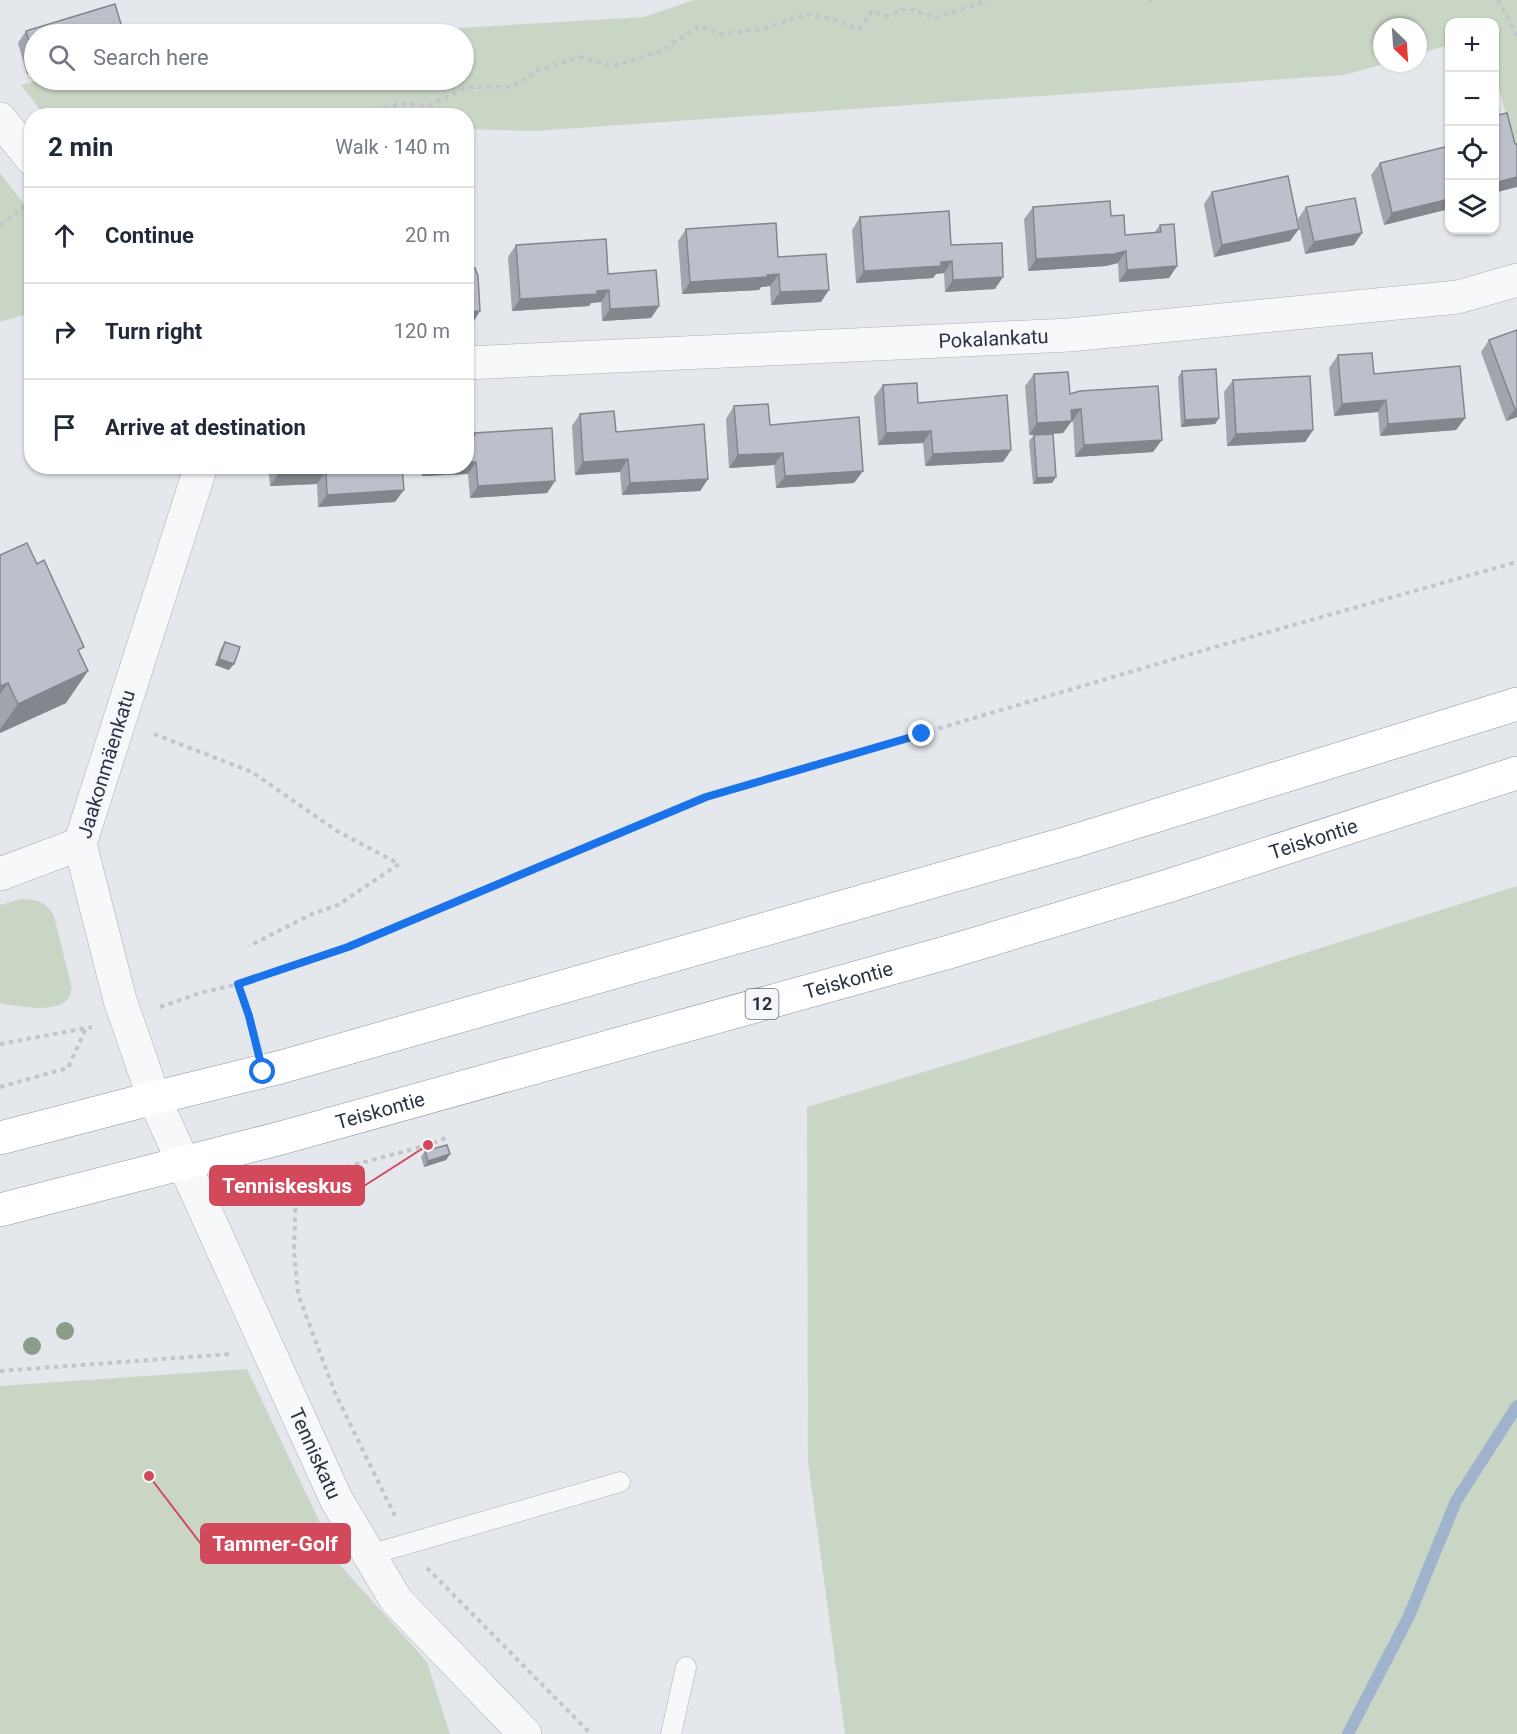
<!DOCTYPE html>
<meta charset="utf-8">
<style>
:root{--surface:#fff;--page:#f6f6f7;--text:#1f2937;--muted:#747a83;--line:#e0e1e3}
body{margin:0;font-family:Roboto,sans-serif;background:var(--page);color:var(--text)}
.controls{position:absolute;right:18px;top:18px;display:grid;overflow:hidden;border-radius:12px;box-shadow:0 2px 4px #0004}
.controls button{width:54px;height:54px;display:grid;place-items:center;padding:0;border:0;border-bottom:2px solid var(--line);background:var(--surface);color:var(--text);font:30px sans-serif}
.compass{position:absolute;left:1373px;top:18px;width:54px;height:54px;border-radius:50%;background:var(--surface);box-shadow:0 2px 4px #0004;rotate:155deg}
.stop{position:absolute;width:18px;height:18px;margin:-14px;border:4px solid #1a73e8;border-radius:50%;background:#fff}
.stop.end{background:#1a73e8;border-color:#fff;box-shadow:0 2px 6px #0008}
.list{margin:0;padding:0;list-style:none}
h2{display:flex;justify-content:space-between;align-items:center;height:78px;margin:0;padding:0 24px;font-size:26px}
h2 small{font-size:20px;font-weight:400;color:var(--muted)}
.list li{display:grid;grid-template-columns:39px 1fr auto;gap:18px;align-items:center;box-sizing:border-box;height:96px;padding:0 24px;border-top:2px solid var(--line)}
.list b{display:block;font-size:22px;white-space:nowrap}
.list em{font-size:20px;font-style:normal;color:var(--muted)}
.icon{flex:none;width:33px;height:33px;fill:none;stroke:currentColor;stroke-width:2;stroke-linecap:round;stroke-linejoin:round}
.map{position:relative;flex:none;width:1517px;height:1734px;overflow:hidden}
.search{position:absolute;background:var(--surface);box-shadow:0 2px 4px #0004;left:24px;top:24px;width:450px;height:66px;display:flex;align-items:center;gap:15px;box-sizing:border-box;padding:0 21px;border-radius:33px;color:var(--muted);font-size:22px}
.panel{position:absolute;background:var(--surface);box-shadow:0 2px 4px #0004;left:24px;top:108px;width:450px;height:366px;border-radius:24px}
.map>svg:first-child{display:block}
</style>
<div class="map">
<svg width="1517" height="1734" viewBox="0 0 1517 1734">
<rect width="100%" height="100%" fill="#e4e7ec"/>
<!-- green -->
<g fill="#c9d6c5">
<polygon points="694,0 1517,0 1517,155 1495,74 1494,22 1450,22 1449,45 1418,54 1418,27 1382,27 1382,63 1387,63 1344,75 534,131 467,129 466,116 44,115 21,85 40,80 464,80 464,34 357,34 644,17"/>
<polygon points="0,173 31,213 31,313 0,322"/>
<polygon points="1517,886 1517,1734 845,1734 808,1462 807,1107 1020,1043"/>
<path d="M21 899C37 900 46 901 54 916L72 989C70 993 70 998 66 1001 52 1013 17 1006 0 1003V905Z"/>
<polygon points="247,1369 340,1565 427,1662 450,1734 0,1734 0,1386"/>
</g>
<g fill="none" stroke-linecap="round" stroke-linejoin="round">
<!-- stream -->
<polyline stroke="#9fb4cc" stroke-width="12" points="1348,1734 1409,1616 1456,1501 1517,1406"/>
<!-- lane casing -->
<g stroke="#a9aeb7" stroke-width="21">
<g id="lane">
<polyline points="369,1555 620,1482"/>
<polyline points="671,1734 686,1667"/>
</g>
</g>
<!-- street casing -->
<g stroke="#a9aeb7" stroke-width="34">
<g id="street">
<polyline points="0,119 32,159"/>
<path id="s1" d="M466 363 1069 335 1458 297 1517 280"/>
<path id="s2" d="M201 466 80 844 120 1000 154 1098 336 1499 396 1600 525 1734"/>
<polyline points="0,874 80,844"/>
</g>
</g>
<!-- highway casing -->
<g stroke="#8b94a3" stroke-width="34">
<g id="highway">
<polyline points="0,1138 154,1098 281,1067 1071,842 1517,704"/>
<path id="s3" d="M0 1210 281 1138 949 952 1168 886 1517 773"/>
</g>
</g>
<!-- path -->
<g stroke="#c2c5cb" stroke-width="4" stroke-dasharray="4.5 4.5" stroke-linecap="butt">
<polyline points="1148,0 1155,0"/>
<polyline points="1498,0 1517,35"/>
<polyline points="349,116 406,103 428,106 468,87 512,87 538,70 580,57 612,66 662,51 699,26 721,34 762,29 807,14 832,19 859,29 872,11 887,16 908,8 935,18 988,0"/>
<polyline points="0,225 22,209 29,195"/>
<polyline points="154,734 252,772 337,831 399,864 338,905 312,914 249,946"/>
<polyline points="238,984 254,1035"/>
<polyline points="160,1007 200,993 238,984 348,947 706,797 1208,649 1517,562"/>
<polyline points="0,1044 92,1027"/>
<polyline points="0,1087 68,1068 85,1030"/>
<polyline points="291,1173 296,1189 294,1251 298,1294 335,1393 395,1516"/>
<polyline points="294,1181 428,1145 448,1137"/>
<polyline points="0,1371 231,1354"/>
<polyline points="427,1568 591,1734"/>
</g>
<!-- lane -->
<use href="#lane" stroke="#f7f8fa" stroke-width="20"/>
<!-- street -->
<use href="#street" stroke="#f7f8fa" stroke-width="33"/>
<!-- highway -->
<use href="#highway" stroke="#fff" stroke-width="33"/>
</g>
<!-- trees -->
<g fill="#899d89">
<circle cx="65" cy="1331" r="9"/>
<circle cx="32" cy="1346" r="9"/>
<circle cx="308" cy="1555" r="9"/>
</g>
<!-- wall -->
<g fill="#a1a5ae">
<polygon points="26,31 34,34 34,72 27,74 18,43"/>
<polygon points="1449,146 1449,209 1384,225 1371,175 1380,163"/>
<polygon points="1212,192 1290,241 1214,257 1204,204"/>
<polygon points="1033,207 1111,216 1125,235 1154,233 1160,225 1177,266 1169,278 1119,282 1118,263 1106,266 1028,271 1024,219"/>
<polygon points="1306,207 1354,245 1305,254 1298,219"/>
<polygon points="860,217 951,245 995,289 945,292 944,273 936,274 933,278 856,283 852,230"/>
<polygon points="686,229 778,257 821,302 771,305 770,286 761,287 759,290 682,294 678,241"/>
<polygon points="516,245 608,274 659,306 651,318 602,321 601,302 591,303 589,306 512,311 508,257"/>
<polygon points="1517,330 1517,417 1506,421 1481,352 1489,340"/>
<polygon points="1338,355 1374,374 1465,418 1456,430 1380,436 1378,412 1334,416 1329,368"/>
<polygon points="1182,371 1219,418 1215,424 1181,427 1178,377"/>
<polygon points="1034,374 1070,394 1153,452 1075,457 1073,421 1071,421 1063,433 1053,434 1052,483 1033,484 1029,441 1034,435 1050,434 1029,435 1025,386"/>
<polygon points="1233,380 1313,430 1305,442 1227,446 1224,392"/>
<polygon points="883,385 918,403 1011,450 1003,462 925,466 923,443 878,445 874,397"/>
<polygon points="734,406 770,425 863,471 854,483 776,488 774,465 729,468 726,419"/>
<polygon points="580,414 616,432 708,479 700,491 622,495 620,472 575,475 572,426"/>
<polygon points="474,433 555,481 547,493 470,498 468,474 422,476 422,466 466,466 473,435"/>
<polygon points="268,466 402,466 395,502 318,507 317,484 270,486"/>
<polygon points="0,555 79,653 66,703 0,733"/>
<polygon points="225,642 229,670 215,665 221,648"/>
<polygon points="425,1151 450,1154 446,1160 424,1167 421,1157"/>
</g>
<!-- shaded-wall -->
<g fill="#83868d">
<polygon points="34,63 34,72 27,74"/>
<polygon points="1517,177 1517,187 1494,193 1494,183"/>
<polygon points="1449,199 1449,209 1384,225 1392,213"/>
<polygon points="1299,229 1290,241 1214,257 1222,245"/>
<polygon points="1362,233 1354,245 1305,254 1314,242"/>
<polygon points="1126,251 1118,263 1106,266 1028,271 1036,259"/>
<polygon points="952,261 944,273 936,274 933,278 856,283 864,271"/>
<polygon points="1177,266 1169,278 1119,282 1127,270"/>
<polygon points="779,274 770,286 761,287 759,290 682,294 690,282"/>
<polygon points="1003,277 995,289 945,292 953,280"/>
<polygon points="609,290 601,302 591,303 589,306 512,311 520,299"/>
<polygon points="829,290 821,302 771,305 780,292"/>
<polygon points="659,306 651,318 602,321 610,309"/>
<polygon points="480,311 472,324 466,324 466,312"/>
<polygon points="1386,400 1378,412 1334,416 1342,404"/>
<polygon points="1517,408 1517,417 1506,421 1515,409"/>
<polygon points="1081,409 1063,433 1029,435 1037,423 1071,410"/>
<polygon points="1219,418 1215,424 1181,427 1185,420"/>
<polygon points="1465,418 1456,430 1380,436 1388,424"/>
<polygon points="1313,430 1305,442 1227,446 1236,434"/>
<polygon points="931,431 923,443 878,445 886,433"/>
<polygon points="1162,440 1153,452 1075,457 1084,445"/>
<polygon points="1011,450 1003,462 925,466 933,454"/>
<polygon points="783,453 774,465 729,468 738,455"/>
<polygon points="628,459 620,472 575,475 583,462"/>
<polygon points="466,462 476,462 468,474 422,476 429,466 466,466"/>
<polygon points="863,471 854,483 776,488 785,476"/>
<polygon points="326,472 317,484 270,486 278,474"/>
<polygon points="1056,477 1052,483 1033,484 1037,478"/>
<polygon points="708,479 700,491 622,495 630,483"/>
<polygon points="555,481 547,493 470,498 478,486"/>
<polygon points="404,490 395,502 318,507 327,495"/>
<polygon points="219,659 234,664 229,670 215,665"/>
<polygon points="88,671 66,703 0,733 0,729 18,704"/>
<polygon points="8,683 0,694 0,688 1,686"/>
<polygon points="450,1154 446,1160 424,1167 428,1161"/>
</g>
<!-- building -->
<g fill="#bbc0ca" stroke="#83868d" stroke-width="1.5">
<polygon points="115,4 124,34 34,34 34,58 26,31"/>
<polygon points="1507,113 1515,144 1517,144 1517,177 1494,183 1494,116"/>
<polygon points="1449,146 1449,199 1392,213 1380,163"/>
<polygon points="1288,176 1299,229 1222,245 1212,192"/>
<polygon points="1355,198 1362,233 1314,242 1306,207"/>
<polygon points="1110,201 1111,216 1124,215 1125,235 1161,232 1160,225 1174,224 1177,266 1127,270 1126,251 1114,254 1036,259 1033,207"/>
<polygon points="949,211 951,245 1002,243 1003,277 953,280 952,261 941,262 941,266 864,271 860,217"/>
<polygon points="776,223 778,257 826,254 829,290 780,292 779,274 767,275 767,277 690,282 686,229"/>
<polygon points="606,239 608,274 656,270 659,306 610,309 609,290 597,291 597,294 520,299 516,245"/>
<polygon points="475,268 478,276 480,311 466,312 466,269"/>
<polygon points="1517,330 1517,408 1515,409 1489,340"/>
<polygon points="1372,353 1374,374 1460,366 1465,418 1388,424 1386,400 1342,404 1338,355"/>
<polygon points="1216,369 1219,418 1185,420 1182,371"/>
<polygon points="1068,372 1070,394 1080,391 1158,386 1162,440 1084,445 1081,409 1071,410 1072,421 1037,423 1034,374"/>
<polygon points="1310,376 1313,430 1236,434 1233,380"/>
<polygon points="917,383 918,403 1007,395 1011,450 933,454 931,431 886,433 883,385"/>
<polygon points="768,404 770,425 859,417 863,471 785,476 783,453 738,455 734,406"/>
<polygon points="614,411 616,432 704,424 708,479 630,483 628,459 583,462 580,414"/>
<polygon points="552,428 555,481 478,486 476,462 466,462 466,435 475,435 474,433"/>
<polygon points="1053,434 1056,477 1037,478 1034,435"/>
<polygon points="278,466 402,466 404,490 327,495 326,472 278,474"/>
<polygon points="27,543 37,564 44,560 84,647 78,650 88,671 18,704 8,683 1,686 0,683 0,555"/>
<polygon points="225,642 240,647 234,664 219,659"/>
<polygon points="447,1145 450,1154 428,1161 425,1151"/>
</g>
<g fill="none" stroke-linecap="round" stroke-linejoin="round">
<!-- route -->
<polyline stroke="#1a73e8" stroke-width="8" points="263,1072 249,1016 238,984 348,947 706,797 922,734"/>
</g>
<g text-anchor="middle" stroke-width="4.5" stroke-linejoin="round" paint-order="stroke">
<!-- shield labels -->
<rect fill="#f4f6f9" stroke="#676e7b" stroke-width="1.5" x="745.5" y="989" width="33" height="30" rx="4.5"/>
<g font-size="18" font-weight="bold" fill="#2b3445">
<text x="762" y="1010">12</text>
</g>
<!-- street labels -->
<g font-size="20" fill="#2b3445" stroke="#f4f6f9">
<text dy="7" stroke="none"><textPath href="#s1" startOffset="528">Pokalankatu</textPath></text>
<text transform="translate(106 764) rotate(-73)" y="7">Jaakonmäenkatu</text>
<text dy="7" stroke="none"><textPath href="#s3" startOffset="1365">Teiskontie</textPath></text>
<text dy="7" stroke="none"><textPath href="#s3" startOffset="879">Teiskontie</textPath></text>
<text dy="7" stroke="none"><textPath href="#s3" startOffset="393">Teiskontie</textPath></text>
<text dy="7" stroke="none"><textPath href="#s2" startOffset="1052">Tenniskatu</textPath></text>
</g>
</g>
<!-- callouts -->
<path fill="none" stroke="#d1495b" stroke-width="2" d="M428 1145L364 1186M149 1476L201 1544"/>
<g fill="#d1495b" stroke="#f4f6f9" stroke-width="2">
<circle cx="428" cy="1145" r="6"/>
<circle cx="149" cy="1476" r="6"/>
</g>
<g fill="#d1495b" stroke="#d1495b" stroke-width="2">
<rect x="210" y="1166" width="154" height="39" rx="6"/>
<rect x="201" y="1524" width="149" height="39" rx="6"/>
</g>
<g font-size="21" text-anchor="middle" font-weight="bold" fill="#fff">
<text x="287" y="1193">Tenniskeskus</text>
<text x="275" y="1551">Tammer-Golf</text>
</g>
</svg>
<div class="controls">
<button>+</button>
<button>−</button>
<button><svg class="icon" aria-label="locate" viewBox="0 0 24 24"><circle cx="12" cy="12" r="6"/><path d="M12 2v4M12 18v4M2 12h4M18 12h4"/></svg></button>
<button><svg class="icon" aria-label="layers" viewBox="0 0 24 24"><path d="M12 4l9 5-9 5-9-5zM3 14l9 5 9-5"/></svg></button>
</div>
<svg class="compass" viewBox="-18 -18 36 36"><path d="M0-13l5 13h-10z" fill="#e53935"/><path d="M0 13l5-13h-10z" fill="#747a83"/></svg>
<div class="stop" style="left:263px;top:1072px"></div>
<div class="stop end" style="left:922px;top:734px"></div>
<div class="search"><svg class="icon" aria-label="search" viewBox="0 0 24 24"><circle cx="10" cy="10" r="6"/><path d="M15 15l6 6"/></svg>Search here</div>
<section class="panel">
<h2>2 min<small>Walk · 140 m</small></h2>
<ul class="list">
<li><svg class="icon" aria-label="ahead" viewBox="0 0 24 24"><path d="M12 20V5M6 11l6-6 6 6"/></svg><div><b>Continue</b></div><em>20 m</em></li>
<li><svg class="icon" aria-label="right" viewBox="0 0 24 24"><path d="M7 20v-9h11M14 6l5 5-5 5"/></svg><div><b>Turn right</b></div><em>120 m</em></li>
<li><svg class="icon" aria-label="arrive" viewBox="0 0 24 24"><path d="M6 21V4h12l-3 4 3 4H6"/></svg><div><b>Arrive at destination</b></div></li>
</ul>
</section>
</div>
